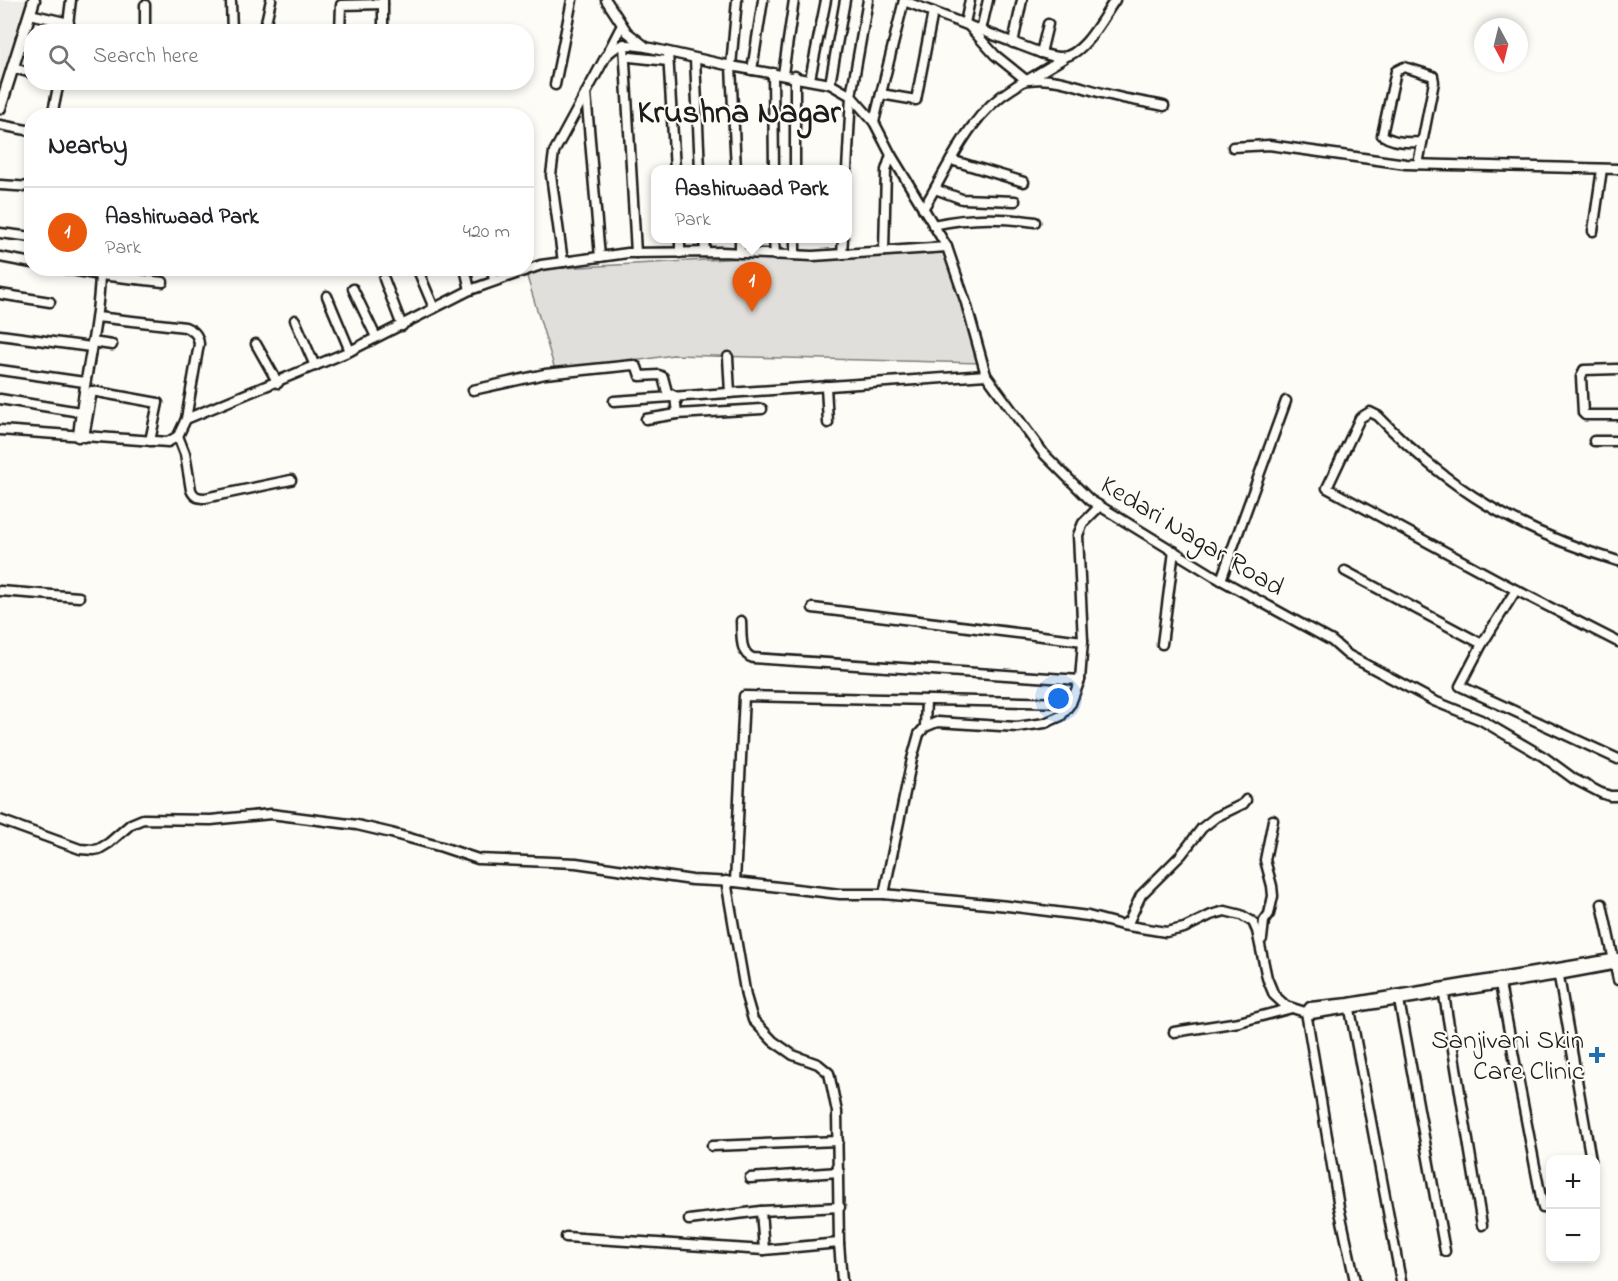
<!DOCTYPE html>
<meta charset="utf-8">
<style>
:root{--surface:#fff;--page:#f6f6f6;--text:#202124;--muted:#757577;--line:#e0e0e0;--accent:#ea580c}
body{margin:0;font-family:"Indie Flower",sans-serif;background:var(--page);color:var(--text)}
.controls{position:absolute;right:18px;bottom:18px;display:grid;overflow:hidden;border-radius:12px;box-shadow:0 3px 9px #0003}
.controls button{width:54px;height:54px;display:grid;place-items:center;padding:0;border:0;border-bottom:2px solid var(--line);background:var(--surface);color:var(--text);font:30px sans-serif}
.compass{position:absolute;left:1474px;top:18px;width:54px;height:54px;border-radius:50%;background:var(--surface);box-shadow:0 3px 9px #0003;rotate:173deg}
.you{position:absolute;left:1059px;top:699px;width:21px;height:21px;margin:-15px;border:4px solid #fff;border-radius:50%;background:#1a73e8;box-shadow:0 0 0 9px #1a73e833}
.badge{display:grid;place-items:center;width:39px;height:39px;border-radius:50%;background:var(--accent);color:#fff;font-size:20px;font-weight:700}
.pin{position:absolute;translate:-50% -50px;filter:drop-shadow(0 2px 3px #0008)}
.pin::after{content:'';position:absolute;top:32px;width:21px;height:18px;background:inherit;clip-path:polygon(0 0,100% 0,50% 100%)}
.popup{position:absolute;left:651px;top:165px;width:201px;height:78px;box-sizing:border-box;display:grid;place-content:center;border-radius:12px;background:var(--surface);filter:drop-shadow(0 2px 4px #0005);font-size:20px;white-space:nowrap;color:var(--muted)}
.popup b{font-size:22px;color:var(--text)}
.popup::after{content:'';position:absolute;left:50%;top:100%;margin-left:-12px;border:12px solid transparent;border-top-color:var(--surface)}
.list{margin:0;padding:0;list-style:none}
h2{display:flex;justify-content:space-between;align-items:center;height:78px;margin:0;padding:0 24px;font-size:26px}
h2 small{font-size:20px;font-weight:400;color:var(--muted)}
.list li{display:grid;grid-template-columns:39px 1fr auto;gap:18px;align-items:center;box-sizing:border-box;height:90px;padding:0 24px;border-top:2px solid var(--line)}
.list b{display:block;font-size:22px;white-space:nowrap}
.list p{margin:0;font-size:20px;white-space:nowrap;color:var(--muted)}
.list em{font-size:20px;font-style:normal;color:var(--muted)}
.icon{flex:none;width:33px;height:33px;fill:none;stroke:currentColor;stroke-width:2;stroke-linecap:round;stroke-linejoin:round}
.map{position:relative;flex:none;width:1618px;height:1281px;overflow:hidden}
.search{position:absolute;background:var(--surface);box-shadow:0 3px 9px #0003;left:24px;top:24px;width:510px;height:66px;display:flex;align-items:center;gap:15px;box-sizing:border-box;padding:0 21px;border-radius:24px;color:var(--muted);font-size:22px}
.panel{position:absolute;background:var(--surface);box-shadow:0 3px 9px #0003;left:24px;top:108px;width:510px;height:168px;border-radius:24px}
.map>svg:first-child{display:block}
</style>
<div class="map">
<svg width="1618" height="1281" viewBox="0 0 1618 1281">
<rect width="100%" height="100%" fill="#fdfcf7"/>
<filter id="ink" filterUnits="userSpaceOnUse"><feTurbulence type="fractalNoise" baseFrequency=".0167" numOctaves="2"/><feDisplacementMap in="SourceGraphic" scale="12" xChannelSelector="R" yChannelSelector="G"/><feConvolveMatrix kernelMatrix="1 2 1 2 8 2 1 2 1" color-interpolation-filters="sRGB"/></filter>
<g filter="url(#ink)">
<!-- built -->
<polygon fill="#eeede9" points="0,0 27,0 0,80"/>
<!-- green -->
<polygon fill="#e0dfdb" stroke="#7e7e7c" stroke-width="1.5" points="947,247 981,363 673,355 556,373 525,270"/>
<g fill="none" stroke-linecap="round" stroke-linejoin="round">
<!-- minor casing -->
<g stroke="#1c1c1c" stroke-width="13">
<g id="minor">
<polyline points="606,0 627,32 646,47 731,66 830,84 851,96 874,122 891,155 947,247 966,303 986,375 1044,454 1090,500 1214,576 1332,641 1348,655 1434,701 1481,720 1544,757 1574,779 1601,793 1610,796 1618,796"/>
<path d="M904 1 1041 53C1047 55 1054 57 1060 57 1083 58 1103 17 1115 0"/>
<polyline points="231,2 232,32"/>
<polyline points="30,14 69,23"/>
<polyline points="965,23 970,0"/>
<polyline points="968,25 995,55 1026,80"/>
<polyline points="233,30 261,31 266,22 271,0"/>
<polyline points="981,30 988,0"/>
<polyline points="67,32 71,0"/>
<polyline points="145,32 145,5"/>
<polyline points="340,32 341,5 383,4"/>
<polyline points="383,32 383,0"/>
<polyline points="1013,43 1022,0"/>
<polyline points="624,44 636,253"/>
<polyline points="609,50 622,25"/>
<polyline points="668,53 675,170"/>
<polyline points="1041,53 1048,24"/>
<polyline points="630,57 668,61"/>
<polyline points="695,59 700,170"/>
<polyline points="13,68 32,73"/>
<polyline points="752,70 763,0"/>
<polyline points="773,73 774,170"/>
<polyline points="783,74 794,0"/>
<polyline points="810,79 826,0"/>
<polyline points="1029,79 1064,58"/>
<polyline points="830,84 845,0"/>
<polyline points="555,85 572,0"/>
<polyline points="586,93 600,257"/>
<polyline points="881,94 916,100 933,12"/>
<polyline points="52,116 59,82"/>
<polyline points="874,122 904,0"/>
<polyline points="0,125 32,131"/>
<polyline points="1233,147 1269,145 1406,164 1618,169"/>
<polyline points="951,160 1024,182"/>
<path d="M1418 164 1434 82 1433 76 1404 67 1396 71 1382 135C1392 142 1408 143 1421 142"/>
<polyline points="736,170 731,66 737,0"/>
<polyline points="795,170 795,76"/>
<polyline points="847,170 851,96 868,0"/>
<polyline points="0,185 32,187"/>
<polyline points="935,189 962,199 1015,201"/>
<path d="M923 209C949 167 968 115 1013 88 1018 85 1023 80 1029 80 1056 76 1084 89 1110 95 1128 100 1146 102 1164 106"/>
<path d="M933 225C967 217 1000 217 1035 222"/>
<polyline points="1593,231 1602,169"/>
<polyline points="0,233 32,237"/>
<polyline points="680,238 680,253"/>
<polyline points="704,238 705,252"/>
<polyline points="740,238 740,253"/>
<polyline points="774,238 775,255"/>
<polyline points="884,251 886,170 891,155"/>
<polyline points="842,254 843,238"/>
<polyline points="795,255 795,238"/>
<polyline points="0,257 32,263"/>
<path d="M563 262 551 175 554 152 606 56C619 41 628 45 646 47"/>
<polyline points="61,268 100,275 163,282"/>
<polyline points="417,268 434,308"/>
<polyline points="465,268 470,290"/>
<polyline points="492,268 494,281"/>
<polyline points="136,279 137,268"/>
<polyline points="384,279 402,326"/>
<polyline points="353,289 376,337"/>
<polyline points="0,294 50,302"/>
<polyline points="327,296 350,351"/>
<path d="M97 317 185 327C194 331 198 334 199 344L186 419"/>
<polyline points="295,320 315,366"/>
<polyline points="0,335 91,347"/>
<polyline points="92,342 112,345"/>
<polyline points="256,344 278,383"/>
<polyline points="728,357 730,393"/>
<polyline points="1618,369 1584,370 1581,377 1583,413 1585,415 1618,415"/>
<polyline points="0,370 84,382"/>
<polyline points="826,386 828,423"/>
<polyline points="473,390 545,374 633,365 637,367 640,376 659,375 663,377 667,392 675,396 677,414"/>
<polyline points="0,399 80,412"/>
<polyline points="614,401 986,375"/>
<polyline points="646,419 677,414 762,409"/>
<polyline points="0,430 168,442 178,436 186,419 350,351 470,290 541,265 628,253 722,252 813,256 947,247"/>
<path d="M178 436 185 454 191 490C194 497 198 498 205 498L291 480"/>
<path d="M78 437C83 382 98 330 100 275"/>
<polyline points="84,437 92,391 158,403 150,441"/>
<polyline points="1594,441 1618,441"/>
<path d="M1618 561C1519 531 1450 491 1378 416L1370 412 1360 418 1327 488 1516 590 1618 642"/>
<polyline points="1345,571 1482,644"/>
<polyline points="1221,580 1286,401"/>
<polyline points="1516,590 1482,644 1460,686 1618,759"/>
<polyline points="0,591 79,597"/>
<polyline points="813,608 1083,641"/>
<path d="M741 621C742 633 739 654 753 658L1080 680"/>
<polyline points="1162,644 1174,551"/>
<polyline points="925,727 926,700"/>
<polyline points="0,820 80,849 94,850 99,849 109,843 131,824 143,819 211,820 271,814 357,825 391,833 442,847 478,859 576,863 692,880 735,882 840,894 884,894 1008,906 1088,916 1122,925 1166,932 1184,928 1211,915 1225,911 1241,915 1253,922 1257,931 1267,978 1274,995 1286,1006 1311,1014 1558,975 1618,964"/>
<polyline points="726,881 746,996 753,1020 773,1041 793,1055 818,1064 829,1073 837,1112 839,1243 842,1281"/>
<polyline points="735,882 744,696 1071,703"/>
<polyline points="884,894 912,759 919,734 925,727 937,722 1017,727 1045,723 1061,716 1071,703 1080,680 1083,641 1078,535 1083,523 1100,506"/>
<polyline points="1602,904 1618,980"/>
<polyline points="1122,925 1129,921 1141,895 1181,855 1202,828 1216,817 1243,804 1246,800"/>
<polyline points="1262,939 1264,921 1269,914 1273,896 1272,886 1265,860 1273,820"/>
<polyline points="1558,971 1591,1160"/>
<polyline points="1499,979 1543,1208"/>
<polyline points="1443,989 1482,1225"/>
<polyline points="1398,995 1445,1251"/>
<polyline points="1349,1004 1401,1281"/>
<polyline points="1306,1012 1310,1007 1349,1003 1618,958"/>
<polyline points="1306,1012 1339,1207 1355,1281"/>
<polyline points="1174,1032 1239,1022 1292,1008"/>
<polyline points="712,1146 838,1141"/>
<polyline points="750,1178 839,1172"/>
<polyline points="689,1220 761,1211"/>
<polyline points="566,1237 764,1250 839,1243"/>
<polyline points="764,1250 761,1211 840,1207"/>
</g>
</g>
<!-- major casing -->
<g stroke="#1c1c1c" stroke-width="15">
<polyline id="major" points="0,108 34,0"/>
</g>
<!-- minor -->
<use href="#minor" stroke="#fdfcf7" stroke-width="8"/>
<!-- major -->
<use href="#major" stroke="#fdfcf7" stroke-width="10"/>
</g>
</g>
<!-- markers -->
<path fill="#1f6fb2" stroke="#fdfcf7" stroke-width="2" d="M1594 1046h6v6h6v6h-6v6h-6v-6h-6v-6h6z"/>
<g text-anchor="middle" stroke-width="4.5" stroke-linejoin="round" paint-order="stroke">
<!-- street labels -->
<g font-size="27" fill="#1c1c1c" stroke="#fdfcf7">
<text transform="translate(1193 535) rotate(31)" y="9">Kedari Nagar Road</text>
</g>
<!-- poi labels -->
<g font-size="27" fill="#1c1c1c" stroke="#fdfcf7" text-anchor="end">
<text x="1584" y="1048">Sanjivani Skin<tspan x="1584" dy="31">Care Clinic</tspan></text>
</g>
<!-- district labels -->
<g font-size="33" font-weight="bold" fill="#1c1c1c" stroke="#fdfcf7">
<text x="739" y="122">Krushna Nagar</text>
</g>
</g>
</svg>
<div class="controls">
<button>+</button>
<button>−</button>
</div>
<svg class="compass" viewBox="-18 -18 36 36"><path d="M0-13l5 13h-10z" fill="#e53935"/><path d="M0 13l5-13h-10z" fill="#757577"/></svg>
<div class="you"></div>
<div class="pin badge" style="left:752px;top:312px">1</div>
<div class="popup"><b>Aashirwaad Park</b>Park</div>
<div class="search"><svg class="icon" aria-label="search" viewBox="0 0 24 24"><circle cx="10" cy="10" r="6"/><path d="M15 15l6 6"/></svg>Search here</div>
<section class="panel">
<h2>Nearby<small></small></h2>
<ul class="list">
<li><span class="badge">1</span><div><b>Aashirwaad Park</b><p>Park</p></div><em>420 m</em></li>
</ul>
</section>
</div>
